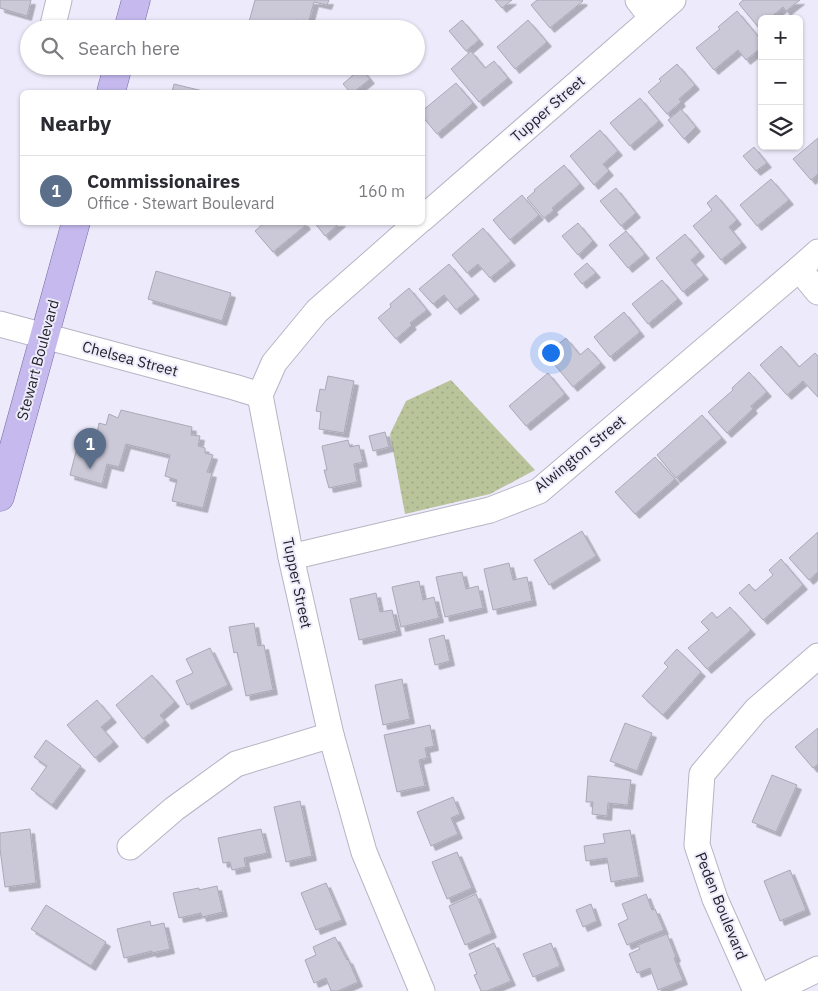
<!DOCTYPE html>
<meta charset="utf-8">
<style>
:root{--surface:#fff;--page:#f2f2f3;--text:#2b2b33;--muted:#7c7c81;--line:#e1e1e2;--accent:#db2777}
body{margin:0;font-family:"IBM Plex Sans",sans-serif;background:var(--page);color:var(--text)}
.controls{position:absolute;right:15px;top:15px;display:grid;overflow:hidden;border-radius:8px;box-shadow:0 1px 4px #0004}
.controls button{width:45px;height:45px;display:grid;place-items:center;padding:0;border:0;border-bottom:1px solid var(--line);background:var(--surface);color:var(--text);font:25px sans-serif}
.you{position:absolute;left:550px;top:352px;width:18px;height:18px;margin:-12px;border:4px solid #fff;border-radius:50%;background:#1a73e8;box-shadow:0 0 0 8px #1a73e833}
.badge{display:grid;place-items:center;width:32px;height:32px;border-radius:50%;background:var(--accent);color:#fff;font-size:16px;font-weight:700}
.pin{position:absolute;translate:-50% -41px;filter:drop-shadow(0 1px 2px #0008)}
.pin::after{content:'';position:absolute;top:26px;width:18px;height:15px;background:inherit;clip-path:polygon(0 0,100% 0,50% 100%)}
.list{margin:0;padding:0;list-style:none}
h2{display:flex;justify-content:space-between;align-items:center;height:65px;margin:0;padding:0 20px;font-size:21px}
h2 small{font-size:16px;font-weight:400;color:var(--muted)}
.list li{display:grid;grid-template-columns:32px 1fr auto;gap:15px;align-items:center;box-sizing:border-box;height:70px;padding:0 20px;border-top:1px solid var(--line)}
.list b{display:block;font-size:19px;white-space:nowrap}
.list p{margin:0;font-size:16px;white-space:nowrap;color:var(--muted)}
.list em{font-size:16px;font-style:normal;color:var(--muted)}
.icon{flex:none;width:28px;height:28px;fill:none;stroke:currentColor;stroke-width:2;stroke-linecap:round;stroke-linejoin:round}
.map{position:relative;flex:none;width:818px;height:991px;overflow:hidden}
.search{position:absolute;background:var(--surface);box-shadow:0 1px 4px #0004;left:20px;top:20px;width:405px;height:55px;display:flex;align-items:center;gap:12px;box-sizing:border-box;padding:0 18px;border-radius:28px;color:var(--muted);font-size:19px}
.panel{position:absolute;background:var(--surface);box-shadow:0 1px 4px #0004;left:20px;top:90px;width:405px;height:135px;border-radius:8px}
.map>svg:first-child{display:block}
</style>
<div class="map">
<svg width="818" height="991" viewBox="0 0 818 991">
<defs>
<pattern id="park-dots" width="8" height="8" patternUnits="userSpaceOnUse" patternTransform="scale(1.25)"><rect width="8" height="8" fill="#b9c49b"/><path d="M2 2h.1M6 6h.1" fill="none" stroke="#9fa886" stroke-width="1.8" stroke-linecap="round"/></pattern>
<filter id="shadow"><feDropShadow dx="4.5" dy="4.5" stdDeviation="0" flood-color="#0004"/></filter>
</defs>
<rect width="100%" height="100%" fill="#edebfb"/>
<!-- park -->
<polygon fill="url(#park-dots)" points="451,380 535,470 490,494 405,514 390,434 406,401"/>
<!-- building -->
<g fill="#cbc9d8" stroke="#aba8b7" filter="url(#shadow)">
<polygon points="0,0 31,0 27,16 0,8"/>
<polygon points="255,0 329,0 327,5 314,2 308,24 296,20 293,29 247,29"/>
<polygon points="495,0 512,0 502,8"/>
<polygon points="537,0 582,0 583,1 550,28 531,5"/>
<polygon points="743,0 800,0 786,11 783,7 769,19 762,19 762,25 759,28 739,4"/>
<polygon points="737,11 762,41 762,47 746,60 738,50 714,70 696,48 720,29 718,27"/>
<polygon points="462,20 479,40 466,51 449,31"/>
<polygon points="528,20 547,42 515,69 497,47"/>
<polygon points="471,51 485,68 494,61 508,78 479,102 451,69"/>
<polygon points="677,64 695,85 679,99 681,102 667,114 648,92 661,81 659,79"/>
<polygon points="361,68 370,79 354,92 350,92 343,84"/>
<polygon points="456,83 473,103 437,134 422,116 422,111"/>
<polygon points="174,84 207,92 172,92"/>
<polygon points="640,98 659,121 630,146 610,123"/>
<polygon points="681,109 696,127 684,139 668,120"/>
<polygon points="600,130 618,151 603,164 609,171 594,185 570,156"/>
<polygon points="818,138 818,174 811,180 793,159"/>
<polygon points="754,147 767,163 756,171 743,156"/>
<polygon points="564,165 580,184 552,208 554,210 544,218 527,198 535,191 534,190"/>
<polygon points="771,179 789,200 757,226 740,205"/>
<polygon points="616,188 636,213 621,226 600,201"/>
<polygon points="522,195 539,215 510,240 493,220"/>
<polygon points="716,195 737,220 729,227 742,243 721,260 693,226 712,210 707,203"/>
<polygon points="265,222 304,222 306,225 273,252 255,231"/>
<polygon points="314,222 341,222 325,236"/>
<polygon points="578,223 593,241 578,255 562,236"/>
<polygon points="483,228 511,261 490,278 478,264 467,273 452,255"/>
<polygon points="626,231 645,254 628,268 609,245"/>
<polygon points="685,234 700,252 691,260 704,275 683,292 656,258"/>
<polygon points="587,263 596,273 582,284 574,274"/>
<polygon points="449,264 475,295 456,310 444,295 433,304 419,289"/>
<polygon points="156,271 231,293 222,321 148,299"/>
<polygon points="662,280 678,299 648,324 632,304"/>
<polygon points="409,288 427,310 410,323 412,325 396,339 378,318 391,307 390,304"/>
<polygon points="624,312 640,332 610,357 594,337"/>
<polygon points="566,338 580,355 588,348 601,363 573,387 546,354"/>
<polygon points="781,346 799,367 815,353 818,356 818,397 803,381 787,395 760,365"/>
<polygon points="749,372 767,392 751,406 753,409 727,433 708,412 733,390 732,388"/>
<polygon points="548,373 565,394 526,426 509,406"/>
<polygon points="328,376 354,381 344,433 319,429 321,412 316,411 320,389 325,390"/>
<polygon points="121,410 192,427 191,435 200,436 198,446 205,448 205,453 213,455 207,472 212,473 203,508 172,501 177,480 165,476 170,455 126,444 119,467 107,464 102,484 70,475 79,440 83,440 85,430 97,433 99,423 106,425 109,414 118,418"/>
<polygon points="702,415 722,438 676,478 657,455"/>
<polygon points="385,432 389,447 373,451 369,436"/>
<polygon points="348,440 350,447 359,445 363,462 354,464 357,482 329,488 324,470 327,470 322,446"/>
<polygon points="655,457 675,479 635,514 615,492"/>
<polygon points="582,531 596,556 549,585 534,560"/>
<polygon points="818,532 818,572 809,580 789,558"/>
<polygon points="781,559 803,585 763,620 739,593 749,584 755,591 773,575 769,570"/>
<polygon points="509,563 513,580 527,577 532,601 493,610 484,569"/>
<polygon points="462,572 466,589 478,586 483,608 445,617 436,577"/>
<polygon points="419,581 423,600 434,597 439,618 401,627 392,587"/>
<polygon points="376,593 380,612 392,610 397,631 359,640 350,599"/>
<polygon points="730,607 751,630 707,669 688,648 709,630 701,622 712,612 717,618"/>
<polygon points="254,623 258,646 264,645 273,690 246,696 237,652 234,653 229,627"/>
<polygon points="444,635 450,661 435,665 429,639"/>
<polygon points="210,648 228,685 187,705 176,681 193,673 186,659"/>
<polygon points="677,649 701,672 663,715 642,696 668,667 664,663"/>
<polygon points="152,675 175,702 160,715 165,721 143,739 116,705"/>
<polygon points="402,679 410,719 383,725 375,685"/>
<polygon points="97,700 112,718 101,727 114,742 95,758 67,725"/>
<polygon points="625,723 652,733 637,771 610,761"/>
<polygon points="430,725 434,746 425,748 427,758 419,760 425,786 397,792 384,735"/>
<polygon points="818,728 818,764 813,768 795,747"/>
<polygon points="46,740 81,766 52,805 31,789 47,766 34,757"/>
<polygon points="772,775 797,785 776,832 752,822"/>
<polygon points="588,776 631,780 628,805 608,803 607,816 592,814 593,802 586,802"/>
<polygon points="453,797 460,814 451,818 458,834 431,846 417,812"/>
<polygon points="300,801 312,856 286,862 274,807"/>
<polygon points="30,829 36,883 5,887 0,849 0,833"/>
<polygon points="261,829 267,853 244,858 246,867 232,870 230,862 223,863 218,838"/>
<polygon points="630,830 639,877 611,882 607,858 586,861 584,846 605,843 603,834"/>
<polygon points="457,852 472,888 447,899 432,862"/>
<polygon points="790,870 806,910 780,921 764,881"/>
<polygon points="326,883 342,920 316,930 301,893"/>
<polygon points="217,886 223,912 202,917 201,913 179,918 173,893 199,888 199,890"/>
<polygon points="476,894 492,933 465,945 449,906"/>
<polygon points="646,894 652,910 655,909 664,930 627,945 618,924 628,919 622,904"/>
<polygon points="591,904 597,921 583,927 576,910"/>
<polygon points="46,905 106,942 91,966 31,929"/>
<polygon points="150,921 151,926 164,923 170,949 152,953 152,951 124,958 117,929"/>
<polygon points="667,934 676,957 674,958 683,980 658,990 650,968 637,973 629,954 640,949 638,945"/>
<polygon points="335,937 347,960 348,959 358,982 338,991 331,991 326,978 314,983 305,960 316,955 313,947"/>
<polygon points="494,943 511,981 487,991 481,991 474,975 477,974 469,954"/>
<polygon points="551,943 560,966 533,977 523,954"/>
</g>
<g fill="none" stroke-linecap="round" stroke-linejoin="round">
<!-- minor casing -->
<g stroke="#b7b4c3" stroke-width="27">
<g id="minor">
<polyline points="638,0 652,18"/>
<polyline points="52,29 59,0"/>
<polyline points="422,219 673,0"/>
<polyline points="418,222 317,311 274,363 260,395 291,557 331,735 364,852 422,991"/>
<polyline points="799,269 818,292"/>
<polyline points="0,324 234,387 260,395"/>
<polyline points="291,557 490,510 539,491 799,269 818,252"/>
<polyline points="130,847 174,809 236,764 331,735"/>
<polyline points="756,991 715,899 697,845 702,774 756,710 818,656"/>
<polyline points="773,991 818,969"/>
</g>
</g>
<!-- major casing -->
<g stroke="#7366a1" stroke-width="29">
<g id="major">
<polyline points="128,29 136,0"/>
<polyline points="111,92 118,66"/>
<polyline points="0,497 76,222"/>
</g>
</g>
<!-- minor -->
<use href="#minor" stroke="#fff" stroke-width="25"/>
<!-- major -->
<use href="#major" stroke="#c5b9ee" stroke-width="28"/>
</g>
<g text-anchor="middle" stroke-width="4" stroke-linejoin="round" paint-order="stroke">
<!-- street labels -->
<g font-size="15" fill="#232228" stroke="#edebfb">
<text transform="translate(548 109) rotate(-41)" y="5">Tupper Street</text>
<text transform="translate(130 359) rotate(15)" y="5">Chelsea Street</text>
<text transform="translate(38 360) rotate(-75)" y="5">Stewart Boulevard</text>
<text transform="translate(580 454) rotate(-39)" y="5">Alwington Street</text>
<text transform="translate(297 583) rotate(78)" y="5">Tupper Street</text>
<text transform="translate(721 906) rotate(68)" y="5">Peden Boulevard</text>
</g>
</g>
</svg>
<div class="controls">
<button>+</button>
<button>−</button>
<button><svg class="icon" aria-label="layers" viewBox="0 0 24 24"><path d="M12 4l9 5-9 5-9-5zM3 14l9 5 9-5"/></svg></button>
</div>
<div class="you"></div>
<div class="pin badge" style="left:90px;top:469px;background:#5c6f8a">1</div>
<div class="search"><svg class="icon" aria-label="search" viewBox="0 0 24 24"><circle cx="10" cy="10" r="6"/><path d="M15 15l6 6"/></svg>Search here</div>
<section class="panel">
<h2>Nearby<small></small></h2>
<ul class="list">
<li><span class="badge" style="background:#5c6f8a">1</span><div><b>Commissionaires</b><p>Office · Stewart Boulevard</p></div><em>160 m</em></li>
</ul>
</section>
</div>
